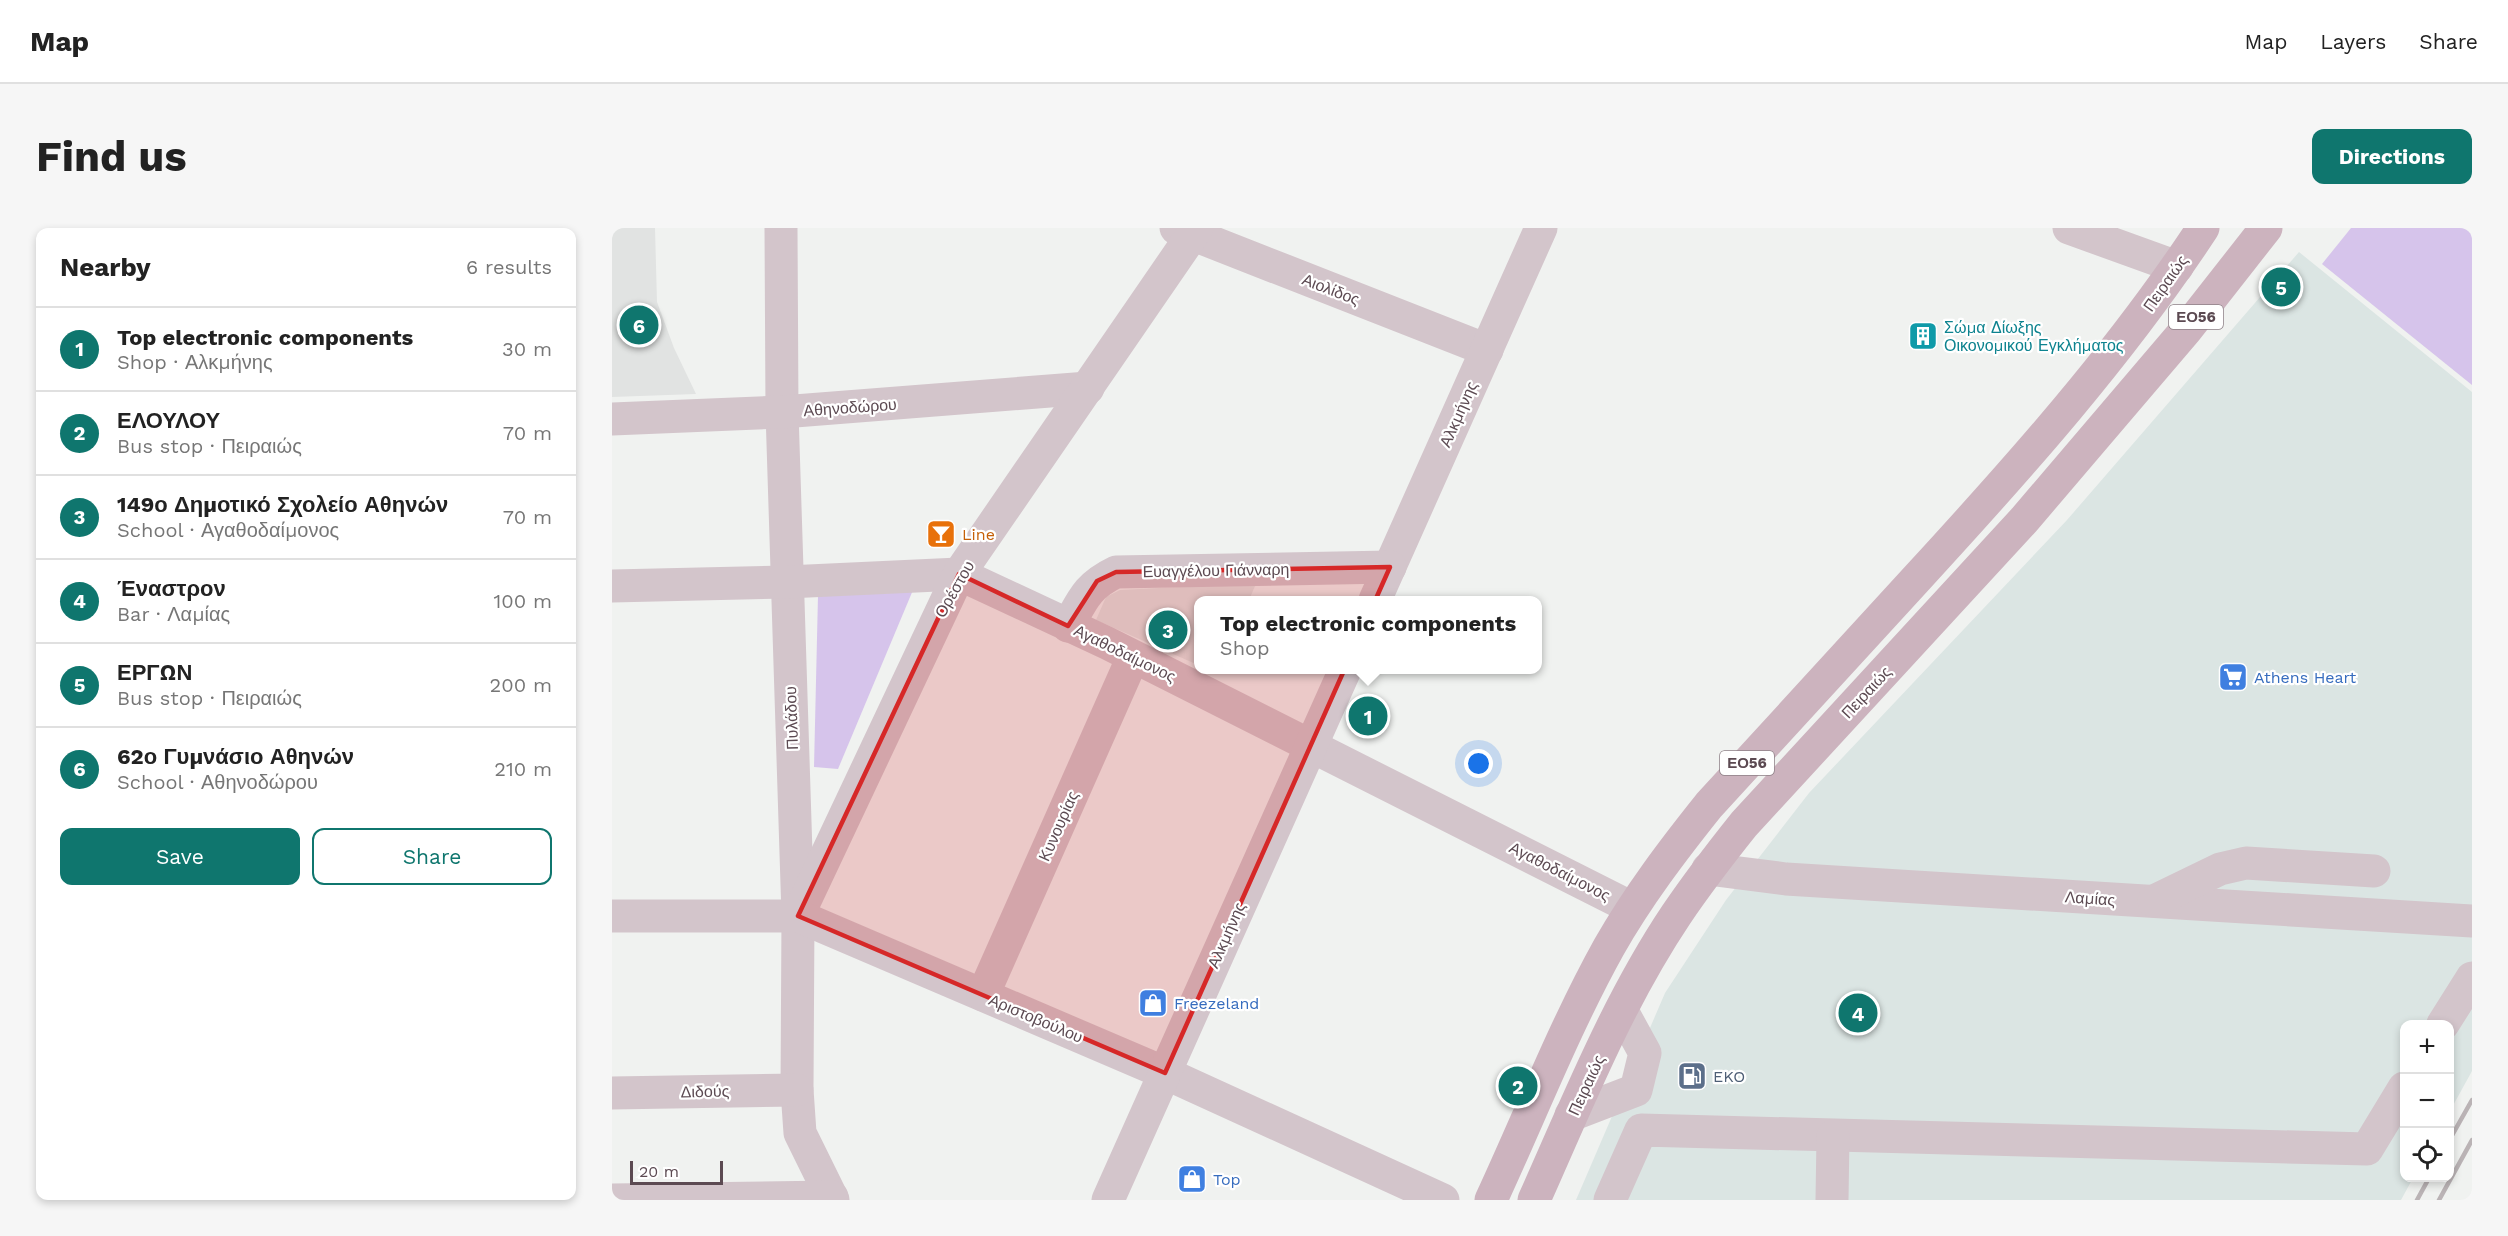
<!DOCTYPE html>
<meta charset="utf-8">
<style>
:root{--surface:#fff;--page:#f6f6f6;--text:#222;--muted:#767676;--line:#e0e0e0;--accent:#0f766e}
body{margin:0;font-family:"Work Sans",sans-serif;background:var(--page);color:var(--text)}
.controls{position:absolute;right:18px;bottom:18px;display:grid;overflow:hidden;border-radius:12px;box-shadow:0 3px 9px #0003}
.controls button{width:54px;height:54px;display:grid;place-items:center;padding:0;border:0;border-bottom:2px solid var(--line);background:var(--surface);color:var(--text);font:30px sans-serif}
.scale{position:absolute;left:18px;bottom:15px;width:93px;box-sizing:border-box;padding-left:6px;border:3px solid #5c4a52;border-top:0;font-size:16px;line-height:21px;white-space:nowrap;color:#5c4a52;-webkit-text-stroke:4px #fff;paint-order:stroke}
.you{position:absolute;left:867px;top:536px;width:21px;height:21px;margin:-15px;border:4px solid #fff;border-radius:50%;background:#1a73e8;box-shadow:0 0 0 9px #1a73e833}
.badge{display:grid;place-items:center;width:39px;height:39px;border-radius:50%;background:var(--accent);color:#fff;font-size:20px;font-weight:700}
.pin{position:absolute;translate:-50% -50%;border:3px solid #fff;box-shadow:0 2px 6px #0006}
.popup{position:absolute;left:582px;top:368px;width:348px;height:78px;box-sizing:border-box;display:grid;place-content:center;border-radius:12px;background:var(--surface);filter:drop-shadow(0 2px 4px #0005);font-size:20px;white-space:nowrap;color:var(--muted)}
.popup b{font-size:22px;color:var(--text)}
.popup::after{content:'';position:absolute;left:50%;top:100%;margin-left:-12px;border:12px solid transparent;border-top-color:var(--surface)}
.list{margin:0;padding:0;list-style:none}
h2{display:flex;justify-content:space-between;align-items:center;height:78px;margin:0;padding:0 24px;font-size:26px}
h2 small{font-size:20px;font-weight:400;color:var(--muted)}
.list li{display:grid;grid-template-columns:39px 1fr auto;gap:18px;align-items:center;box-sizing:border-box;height:84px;padding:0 24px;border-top:2px solid var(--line)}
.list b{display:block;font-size:22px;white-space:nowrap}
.list p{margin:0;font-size:20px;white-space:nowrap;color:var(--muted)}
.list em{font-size:20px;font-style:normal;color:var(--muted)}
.actions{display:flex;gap:12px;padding:18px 24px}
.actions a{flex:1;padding:14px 0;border:2px solid var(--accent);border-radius:12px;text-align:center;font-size:21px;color:var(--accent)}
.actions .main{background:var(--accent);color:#fff}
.icon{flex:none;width:33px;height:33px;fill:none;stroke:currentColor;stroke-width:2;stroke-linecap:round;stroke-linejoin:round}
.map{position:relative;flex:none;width:1860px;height:972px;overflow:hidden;border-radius:12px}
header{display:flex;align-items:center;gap:36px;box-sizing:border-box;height:84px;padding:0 30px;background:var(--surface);border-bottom:2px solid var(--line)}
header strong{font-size:28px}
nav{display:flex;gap:33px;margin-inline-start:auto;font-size:21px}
.intro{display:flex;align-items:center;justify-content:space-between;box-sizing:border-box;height:144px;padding:0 36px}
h1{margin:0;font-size:42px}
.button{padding:15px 27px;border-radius:12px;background:var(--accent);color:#fff;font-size:21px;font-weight:700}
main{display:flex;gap:36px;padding:0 36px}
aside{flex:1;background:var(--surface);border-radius:12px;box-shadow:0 3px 9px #0003}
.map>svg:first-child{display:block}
</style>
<header>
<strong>Map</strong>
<nav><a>Map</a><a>Layers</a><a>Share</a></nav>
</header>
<div class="intro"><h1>Find us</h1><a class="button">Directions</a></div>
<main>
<aside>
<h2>Nearby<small>6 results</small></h2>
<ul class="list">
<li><span class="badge">1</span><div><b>Top electronic components</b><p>Shop · Αλκμήνης</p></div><em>30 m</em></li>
<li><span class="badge">2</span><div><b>ΕΛΟΥΛΟΥ</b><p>Bus stop · Πειραιώς</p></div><em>70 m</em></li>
<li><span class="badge">3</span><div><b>149ο Δημοτικό Σχολείο Αθηνών</b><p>School · Αγαθοδαίμονος</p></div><em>70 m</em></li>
<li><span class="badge">4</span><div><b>Έναστρον</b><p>Bar · Λαμίας</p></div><em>100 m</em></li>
<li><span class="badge">5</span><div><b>ΕΡΓΩΝ</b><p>Bus stop · Πειραιώς</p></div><em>200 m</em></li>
<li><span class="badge">6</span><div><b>62ο Γυµνάσιο Αθηνών</b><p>School · Αθηνοδώρου</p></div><em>210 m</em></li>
</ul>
<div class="actions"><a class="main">Save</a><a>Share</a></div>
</aside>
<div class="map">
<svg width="1860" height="972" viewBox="0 0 1860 972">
<rect width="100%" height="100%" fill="#f0f2f0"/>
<!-- commercial -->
<polygon fill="#dbe5e3" points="1687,24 1860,164 1860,843 1838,883 1838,796 1792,796 1792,950 1801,950 1789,972 964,972 1053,765 1114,672 1197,565 1455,292"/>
<!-- education -->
<g fill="#e1e3e2">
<polygon points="0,0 43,0 45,74 62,120 84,166 0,169"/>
<polygon points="585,358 643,358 637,372 586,372 586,437 484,392 494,369 508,362"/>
</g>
<!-- green -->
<g fill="#d6c4eb">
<polygon points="1739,0 1860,0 1860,157 1710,36"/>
<polygon points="301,362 226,541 202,539 206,367"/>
</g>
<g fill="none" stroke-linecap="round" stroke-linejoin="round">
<!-- minor -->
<g stroke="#d3c5cb" stroke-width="33">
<polyline points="169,0 170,184 186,688 185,862 188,905 221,972"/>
<polyline points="564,0 875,122"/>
<polyline points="1457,0 1565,39"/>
<polyline points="0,191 170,184 476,160"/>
<polyline points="0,358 175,354 347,346 495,415 1020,680"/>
<polyline points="763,372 929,0"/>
<path d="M456 398C471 371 475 358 504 344L778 339"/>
<polyline points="1096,641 1174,651 1860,693"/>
<polyline points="1542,673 1608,641 1634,635 1762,643"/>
<polyline points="189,681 347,346 585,0"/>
<polyline points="0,688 186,688 553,845 831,972"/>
<polyline points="371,767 521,429"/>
<polyline points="1831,796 1860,750"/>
<polyline points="0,865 185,862"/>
<polyline points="959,887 1024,862 1033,825 1010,783"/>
<polyline points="0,972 220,969"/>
<polyline points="496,972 733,442"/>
<polyline points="998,972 1029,902 1755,921 1792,860"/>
<polyline points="1220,972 1221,908"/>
</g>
<!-- major -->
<g stroke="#ccb3be" stroke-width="33">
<path d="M879 972C918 888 952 800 997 719 1026 668 1061 622 1097 577 1166 501 1236 425 1306 349 1408 238 1508 126 1591 0"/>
<path d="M922 972C965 876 1005 775 1064 687 1085 656 1108 626 1132 596L1412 292 1574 102 1654 0"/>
</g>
<!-- rail -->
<g stroke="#bab3b5" stroke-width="4.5">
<polyline points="1838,911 1860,872"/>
<polyline points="1805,972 1817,950"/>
<polyline points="1827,972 1860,912"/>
</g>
</g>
<!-- marked area -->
<path fill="#d62828" fill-opacity="0.2" stroke="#d62828" stroke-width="4.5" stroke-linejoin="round" d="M778 339 553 845 186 688 347 346 456 398 485 353 504 344Z"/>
<!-- icons -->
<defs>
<g id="building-square" transform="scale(1.5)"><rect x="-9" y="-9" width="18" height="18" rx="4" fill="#0f9aa8" stroke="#fff"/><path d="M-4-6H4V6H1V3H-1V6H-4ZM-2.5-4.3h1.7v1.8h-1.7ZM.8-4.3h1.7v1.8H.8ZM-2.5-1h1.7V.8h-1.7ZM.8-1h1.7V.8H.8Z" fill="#fff"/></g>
<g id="bar-square" transform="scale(1.5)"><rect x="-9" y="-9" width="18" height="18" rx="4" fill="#e8710a" stroke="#fff"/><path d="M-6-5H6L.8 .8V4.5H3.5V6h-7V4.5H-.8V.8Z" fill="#fff"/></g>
<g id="supermarket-square" transform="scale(1.5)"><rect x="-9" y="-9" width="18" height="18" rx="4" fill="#3f7fe0" stroke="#fff"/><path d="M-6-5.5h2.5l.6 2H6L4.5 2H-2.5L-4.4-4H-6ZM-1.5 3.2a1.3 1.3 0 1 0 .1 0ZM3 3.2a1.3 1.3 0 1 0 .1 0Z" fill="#fff"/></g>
<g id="shop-square" transform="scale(1.5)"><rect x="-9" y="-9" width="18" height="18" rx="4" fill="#3f7fe0" stroke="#fff"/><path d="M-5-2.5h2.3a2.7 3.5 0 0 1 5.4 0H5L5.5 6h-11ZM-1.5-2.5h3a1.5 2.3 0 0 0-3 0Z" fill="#fff"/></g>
<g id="fuel-square" transform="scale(1.5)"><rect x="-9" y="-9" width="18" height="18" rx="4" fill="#5c6f8a" stroke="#fff"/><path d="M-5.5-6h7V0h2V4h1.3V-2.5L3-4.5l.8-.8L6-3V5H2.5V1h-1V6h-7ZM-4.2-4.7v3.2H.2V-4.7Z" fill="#fff"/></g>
</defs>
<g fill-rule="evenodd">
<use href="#building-square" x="1311" y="108"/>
<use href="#bar-square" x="329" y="306"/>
<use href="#supermarket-square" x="1621" y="449"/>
<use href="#shop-square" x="541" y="775"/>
<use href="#fuel-square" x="1080" y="848"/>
<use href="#shop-square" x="580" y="951"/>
</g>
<g text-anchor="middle" stroke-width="4.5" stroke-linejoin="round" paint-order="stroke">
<!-- shield labels -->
<g fill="#fff" stroke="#8d8086" stroke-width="1.5">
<rect x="1557" y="77" width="54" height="24" rx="4.5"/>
<rect x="1108" y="523" width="54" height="24" rx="4.5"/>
</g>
<g font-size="15" font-weight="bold" fill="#5c4a52">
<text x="1584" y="94">ΕΟ56</text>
<text x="1135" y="540">ΕΟ56</text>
</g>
<!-- street labels -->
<g font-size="16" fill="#5c4a52" stroke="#fff">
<text transform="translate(1553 55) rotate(-55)" y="6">Πειραιώς</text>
<text transform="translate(719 61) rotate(21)" y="6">Αιολίδος</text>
<text transform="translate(238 179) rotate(-4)" y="6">Αθηνοδώρου</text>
<text transform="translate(846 186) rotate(-66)" y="6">Αλκμήνης</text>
<text transform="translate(604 342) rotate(-1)" y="6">Ευαγγέλου Γιάνναρη</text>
<text transform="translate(342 361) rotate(-60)" y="6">Ορέστου</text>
<text transform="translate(513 425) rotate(26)" y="6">Αγαθοδαίμονος</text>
<text transform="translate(1254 464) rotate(-47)" y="6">Πειραιώς</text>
<text transform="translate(179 490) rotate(-92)" y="6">Πυλάδου</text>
<text transform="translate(446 598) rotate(-66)" y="6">Κυνουρίας</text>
<text transform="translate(948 643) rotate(27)" y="6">Αγαθοδαίμονος</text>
<text transform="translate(1478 670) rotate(4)" y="6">Λαμίας</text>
<text transform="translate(614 707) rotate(-66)" y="6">Αλκμήνης</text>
<text transform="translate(424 790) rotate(23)" y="6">Αριστοβούλου</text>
<text transform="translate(974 857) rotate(-65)" y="6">Πειραιώς</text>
<text transform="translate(93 863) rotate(-1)" y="6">Διδούς</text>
</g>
<!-- culture labels -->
<g font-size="16" fill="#0d838f" stroke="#fff" text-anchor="start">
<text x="1332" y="105">Σώμα Δίωξης<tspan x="1332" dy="18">Οικονομικού Εγκλήματος</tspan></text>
</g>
<!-- food labels -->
<g font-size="16" fill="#c56008" stroke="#fff" text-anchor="start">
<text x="350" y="312">Line</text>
</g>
<!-- shop labels -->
<g font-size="16" fill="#366cbe" stroke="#fff" text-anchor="start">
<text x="1642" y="455">Athens Heart</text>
<text x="562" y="781">Freezeland</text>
<text x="601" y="957">Top</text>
</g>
<!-- service labels -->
<g font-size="16" fill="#4e5e75" stroke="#fff" text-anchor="start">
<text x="1101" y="854">EKO</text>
</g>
</g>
</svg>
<div class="controls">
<button>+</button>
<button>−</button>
<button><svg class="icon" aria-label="locate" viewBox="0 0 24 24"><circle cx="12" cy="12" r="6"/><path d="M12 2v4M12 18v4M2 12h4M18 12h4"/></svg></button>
</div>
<div class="scale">20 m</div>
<div class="you"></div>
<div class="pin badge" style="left:756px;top:488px">1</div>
<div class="popup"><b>Top electronic components</b>Shop</div>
<div class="pin badge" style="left:906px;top:858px">2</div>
<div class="pin badge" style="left:556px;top:402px">3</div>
<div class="pin badge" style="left:1246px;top:785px">4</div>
<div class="pin badge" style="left:1669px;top:59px">5</div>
<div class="pin badge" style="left:27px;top:97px">6</div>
</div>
</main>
